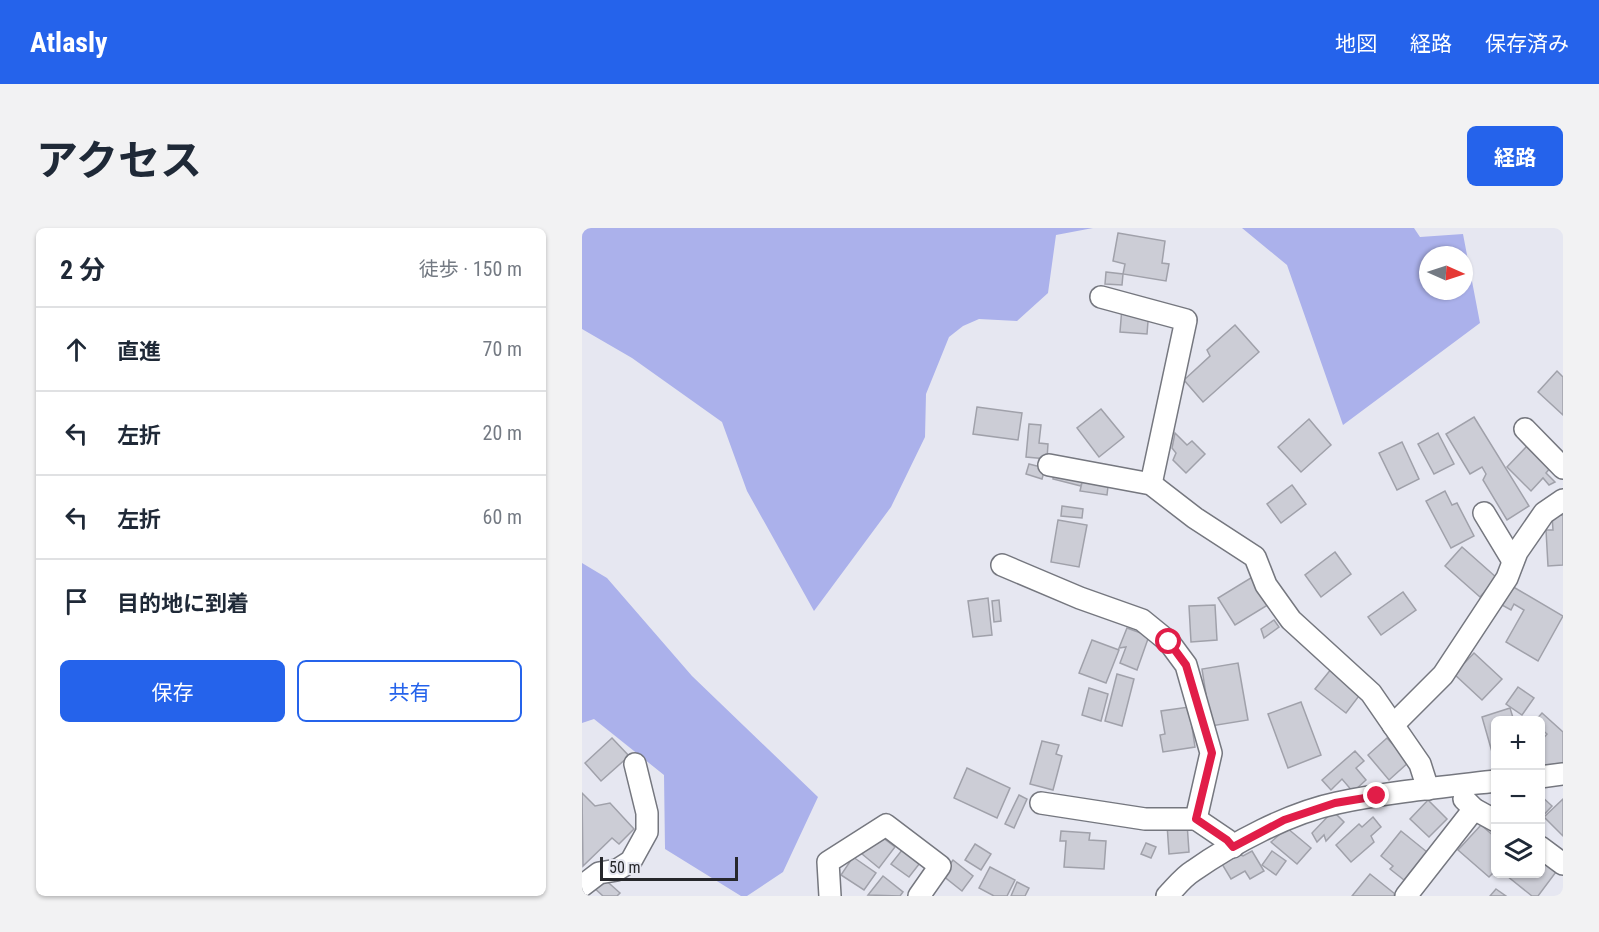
<!DOCTYPE html>
<html lang="ja">
<meta charset="utf-8">
<style>
:root{--surface:#fff;--page:#f2f2f3;--text:#1f2937;--muted:#747a83;--line:#e0e1e3;--accent:#2563eb}
body{margin:0;font-family:"Roboto Condensed","Noto Sans JP",sans-serif;background:var(--page);color:var(--text)}
.controls{position:absolute;right:18px;bottom:18px;display:grid;overflow:hidden;border-radius:9px;box-shadow:0 2px 4px #0004}
.controls button{width:54px;height:54px;display:grid;place-items:center;padding:0;border:0;border-bottom:2px solid var(--line);background:var(--surface);color:var(--text);font:30px sans-serif}
.compass{position:absolute;left:837px;top:18px;width:54px;height:54px;border-radius:50%;background:var(--surface);box-shadow:0 2px 4px #0004;rotate:93deg}
.scale{position:absolute;left:18px;bottom:15px;width:138px;box-sizing:border-box;padding-left:6px;border:3px solid #26272b;border-top:0;font-size:16px;line-height:21px;white-space:nowrap;color:#26272b;-webkit-text-stroke:4px #e6e7f1;paint-order:stroke}
.stop{position:absolute;width:18px;height:18px;margin:-14px;border:4px solid #e11d48;border-radius:50%;background:#fff}
.stop.end{background:#e11d48;border-color:#fff;box-shadow:0 2px 6px #0008}
.list{margin:0;padding:0;list-style:none}
h2{display:flex;justify-content:space-between;align-items:center;height:78px;margin:0;padding:0 24px;font-size:26px}
h2 small{font-size:20px;font-weight:400;color:var(--muted)}
.list li{display:grid;grid-template-columns:39px 1fr auto;gap:18px;align-items:center;box-sizing:border-box;height:84px;padding:0 24px;border-top:2px solid var(--line)}
.list b{display:block;font-size:22px;white-space:nowrap}
.list em{font-size:20px;font-style:normal;color:var(--muted)}
.actions{display:flex;gap:12px;padding:18px 24px}
.actions a{flex:1;padding:14px 0;border:2px solid var(--accent);border-radius:9px;text-align:center;font-size:21px;color:var(--accent)}
.actions .main{background:var(--accent);color:#fff}
.icon{flex:none;width:33px;height:33px;fill:none;stroke:currentColor;stroke-width:2;stroke-linecap:round;stroke-linejoin:round}
.map{position:relative;flex:none;width:981px;height:668px;overflow:hidden;border-radius:9px}
header{display:flex;align-items:center;gap:36px;box-sizing:border-box;height:84px;padding:0 30px;background:var(--accent);color:#fff}
header strong{font-size:28px}
nav{display:flex;gap:33px;margin-inline-start:auto;font-size:21px}
.intro{display:flex;align-items:center;justify-content:space-between;box-sizing:border-box;height:144px;padding:0 36px}
h1{margin:0;font-size:42px}
.button{padding:15px 27px;border-radius:9px;background:var(--accent);color:#fff;font-size:21px;font-weight:700}
main{display:flex;gap:36px;padding:0 36px}
aside{flex:1;background:var(--surface);border-radius:9px;box-shadow:0 2px 4px #0004}
.map>svg:first-child{display:block}
</style>
<header>
<strong>Atlasly</strong>
<nav><a>地図</a><a>経路</a><a>保存済み</a></nav>
</header>
<div class="intro"><h1>アクセス</h1><a class="button">経路</a></div>
<main>
<aside>
<h2>2 分<small>徒歩 · 150 m</small></h2>
<ul class="list">
<li><svg class="icon" aria-label="ahead" viewBox="0 0 24 24"><path d="M12 20V5M6 11l6-6 6 6"/></svg><div><b>直進</b></div><em>70 m</em></li>
<li><svg class="icon" aria-label="left" viewBox="0 0 24 24"><path d="M17 20v-9H6M10 6l-5 5 5 5"/></svg><div><b>左折</b></div><em>20 m</em></li>
<li><svg class="icon" aria-label="left" viewBox="0 0 24 24"><path d="M17 20v-9H6M10 6l-5 5 5 5"/></svg><div><b>左折</b></div><em>60 m</em></li>
<li><svg class="icon" aria-label="arrive" viewBox="0 0 24 24"><path d="M6 21V4h12l-3 4 3 4H6"/></svg><div><b>目的地に到着</b></div></li>
</ul>
<div class="actions"><a class="main">保存</a><a>共有</a></div>
</aside>
<div class="map">
<svg width="981" height="668" viewBox="0 0 981 668">
<rect width="100%" height="100%" fill="#e6e7f1"/>
<!-- green -->
<g fill="#abb1eb" fill-rule="evenodd">
<polygon points="0,0 511,0 474,7 466,65 435,93 397,91 381,98 367,109 344,166 343,209 309,279 232,383 165,263 140,194 50,130 0,101"/>
<path d="M660 0H832L838 9 881 6 898 95 761 197 705 37ZM846 27H882V63H846Z"/>
<polygon points="0,335 25,350 110,448 236,569 201,644 165,668 159,668 83,621 82,547 12,491 0,495"/>
</g>
<!-- building -->
<g fill="#cccdd6" stroke="#a0a1aa" stroke-width="1.5">
<polygon points="536,5 583,13 580,35 587,36 584,53 541,46 543,36 531,33"/>
<polygon points="524,44 541,46 540,57 523,56"/>
<polygon points="540,79 567,81 565,106 538,104"/>
<polygon points="653,97 677,124 621,174 602,152 628,128 625,122"/>
<polygon points="975,143 981,149 981,187 956,164"/>
<polygon points="395,179 440,185 436,212 391,206"/>
<polygon points="519,181 542,209 517,229 495,200"/>
<polygon points="892,189 947,278 925,292 901,252 904,246 900,239 888,246 864,206"/>
<polygon points="727,191 749,217 719,244 696,219"/>
<polygon points="447,196 459,197 457,215 466,216 465,231 444,229"/>
<polygon points="593,205 605,217 610,213 623,226 604,245 591,232 594,225 590,220"/>
<polygon points="856,205 872,236 852,246 836,216"/>
<polygon points="820,214 837,251 815,262 797,225"/>
<polygon points="945,218 968,240 964,245 973,254 967,257 961,250 949,263 925,239"/>
<polygon points="447,236 463,240 460,251 444,246"/>
<polygon points="473,239 502,246 499,258 471,251"/>
<polygon points="528,241 525,267 498,263 502,246"/>
<polygon points="710,257 724,276 699,295 685,276"/>
<polygon points="863,263 870,277 875,275 892,308 869,320 844,273"/>
<polygon points="480,278 501,281 500,290 479,288"/>
<polygon points="981,287 981,337 966,338 964,302 971,302 970,288"/>
<polygon points="476,292 505,297 497,339 469,334"/>
<polygon points="880,319 915,350 898,369 863,338"/>
<polygon points="753,324 769,346 739,369 723,347"/>
<polygon points="672,348 689,375 653,397 636,370"/>
<polygon points="928,357 981,388 956,433 924,414 942,382 932,376 929,382 918,376"/>
<polygon points="821,364 834,382 799,407 786,389"/>
<polygon points="406,370 410,407 391,409 386,373"/>
<polygon points="417,372 419,393 412,394 410,373"/>
<polygon points="633,377 635,412 609,414 607,378"/>
<polygon points="692,392 697,399 682,410 679,401"/>
<polygon points="545,400 567,408 555,442 538,435 544,419 537,420"/>
<polygon points="510,412 537,422 524,455 497,445"/>
<polygon points="892,425 920,451 900,472 872,446"/>
<polygon points="656,435 666,492 629,498 620,441"/>
<polygon points="750,440 780,464 764,485 733,461"/>
<polygon points="535,446 552,451 540,498 523,493"/>
<polygon points="936,459 952,470 940,487 924,476"/>
<polygon points="507,460 526,466 519,493 500,487"/>
<polygon points="719,474 739,527 706,540 686,486"/>
<polygon points="607,479 613,519 581,524 578,507 583,506 579,483"/>
<polygon points="928,480 932,493 914,493 914,531 912,531 900,489"/>
<polygon points="960,485 981,504 981,539 964,542 958,537 958,514 965,506 958,500 958,493 953,493"/>
<polygon points="30,510 47,528 19,553 3,535"/>
<polygon points="805,510 827,534 807,552 786,527"/>
<polygon points="460,513 477,517 474,526 480,528 471,562 448,556"/>
<polygon points="773,523 782,533 774,540 784,552 771,564 760,551 749,562 740,552"/>
<polygon points="385,540 428,560 415,590 372,570"/>
<polygon points="0,565 13,578 28,575 52,601 37,616 30,610 1,638"/>
<polygon points="437,567 445,571 432,600 423,596"/>
<polygon points="958,567 970,578 958,591"/>
<polygon points="981,571 981,608 962,589"/>
<polygon points="846,572 865,591 847,609 828,591"/>
<polygon points="751,583 762,594 744,613 742,607 735,614 730,605"/>
<polygon points="791,589 799,599 789,608 792,614 769,634 754,617 777,596 780,599"/>
<polygon points="605,595 607,624 587,626 585,596"/>
<polygon points="899,597 914,610 914,642 907,649 876,622"/>
<polygon points="705,600 729,620 715,636 689,614"/>
<polygon points="479,603 508,605 507,612 524,613 522,641 482,639 484,613 478,613"/>
<polygon points="819,603 845,624 822,652 808,641 811,638 799,628"/>
<polygon points="296,606 313,619 297,640 280,626"/>
<polygon points="564,615 574,619 569,630 559,626"/>
<polygon points="393,616 409,626 399,642 383,632"/>
<polygon points="324,617 341,631 327,649 309,636"/>
<polygon points="670,623 682,643 668,651 663,643 649,651 640,636 656,626 661,628"/>
<polygon points="690,623 704,633 694,647 680,637"/>
<polygon points="271,629 294,645 282,662 259,647"/>
<polygon points="371,632 391,648 380,663 360,647"/>
<polygon points="958,632 974,644 956,668 950,668 925,648 927,646 958,646"/>
<polygon points="408,639 433,652 425,668 412,668 397,660"/>
<polygon points="788,646 813,666 811,668 770,668"/>
<polygon points="19,648 38,665 35,668 21,668 10,658"/>
<polygon points="301,648 321,664 318,668 286,667"/>
<polygon points="435,654 447,660 443,668 429,668"/>
<polygon points="914,661 924,668 908,668"/>
</g>
<g fill="none" stroke-linecap="round" stroke-linejoin="round">
<!-- street casing -->
<g stroke="#75777f" stroke-width="24">
<g id="street">
<polyline points="519,69 604,92 569,256"/>
<polyline points="943,201 981,240"/>
<polyline points="467,237 569,256 613,290 673,329 684,357 709,392 789,465 838,536 846,561"/>
<polyline points="902,285 931,333"/>
<polyline points="420,337 498,370 560,392 587,414 604,437 629,525 614,591 563,591 459,575"/>
<polyline points="811,497 861,447 925,350 935,324 962,285 981,272"/>
<polyline points="958,549 981,546"/>
<polyline points="882,571 892,581 914,593"/>
<polyline points="614,591 645,612 651,619"/>
<polyline points="958,619 981,636"/>
<polyline points="0,658 17,645 35,642 49,633 65,604 65,585 53,536"/>
<polyline points="248,668 246,634 304,597 358,638 337,668"/>
<path d="M585 668C593 660 601 649 611 643 651 615 707 585 755 575 807 564 861 559 914 553"/>
<polyline points="824,668 892,581"/>
</g>
</g>
<!-- street -->
<use href="#street" stroke="#fff" stroke-width="21"/>
</g>
<g fill="none" stroke-linecap="round" stroke-linejoin="round">
<!-- route -->
<polyline stroke="#e11d48" stroke-width="8" points="587,414 604,437 630,525 614,591 645,612 651,619 702,592 753,575 795,568"/>
</g>
</svg>
<div class="controls">
<button>+</button>
<button>−</button>
<button><svg class="icon" aria-label="layers" viewBox="0 0 24 24"><path d="M12 4l9 5-9 5-9-5zM3 14l9 5 9-5"/></svg></button>
</div>
<svg class="compass" viewBox="-18 -18 36 36"><path d="M0-13l5 13h-10z" fill="#e53935"/><path d="M0 13l5-13h-10z" fill="#747a83"/></svg>
<div class="scale">50 m</div>
<div class="stop" style="left:587px;top:414px"></div>
<div class="stop end" style="left:795px;top:568px"></div>
</div>
</main>
